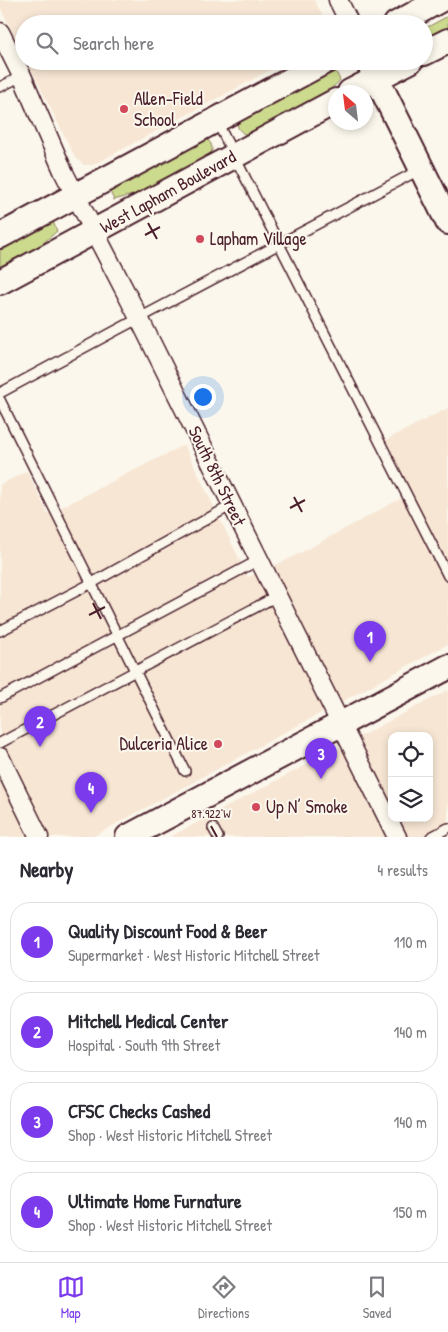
<!DOCTYPE html>
<meta charset="utf-8">
<style>
:root{--surface:#fff;--page:#f7f7f7;--text:#2b2b33;--muted:#7c7c81;--line:#e1e1e2;--accent:#7c3aed}
body{margin:0;font-family:"Patrick Hand",sans-serif;background:var(--page);color:var(--text)}
.controls{position:absolute;right:15px;bottom:15px;display:grid;overflow:hidden;border-radius:10px;box-shadow:0 2px 8px #0003}
.controls button{width:45px;height:45px;display:grid;place-items:center;padding:0;border:0;border-bottom:1px solid var(--line);background:var(--surface);color:var(--text);font:25px sans-serif}
.compass{position:absolute;left:328px;top:85px;width:45px;height:45px;border-radius:50%;background:var(--surface);box-shadow:0 2px 8px #0003;rotate:332deg}
.you{position:absolute;left:202px;top:396px;width:18px;height:18px;margin:-12px;border:4px solid #fff;border-radius:50%;background:#1a73e8;box-shadow:0 0 0 8px #1a73e833}
.badge{display:grid;place-items:center;width:32px;height:32px;border-radius:50%;background:var(--accent);color:#fff;font-size:16px;font-weight:700}
.pin{position:absolute;translate:-50% -41px;filter:drop-shadow(0 1px 2px #0008)}
.pin::after{content:'';position:absolute;top:26px;width:18px;height:15px;background:inherit;clip-path:polygon(0 0,100% 0,50% 100%)}
.list{margin:0;padding:0;list-style:none}
h2{display:flex;justify-content:space-between;align-items:center;height:65px;margin:0;padding:0 20px;font-size:21px}
h2 small{font-size:16px;font-weight:400;color:var(--muted)}
.list li{display:grid;grid-template-columns:32px 1fr auto;gap:15px;align-items:center;box-sizing:border-box;height:80px;margin:0 10px 10px;padding:0 10px;border:1px solid var(--line);border-radius:20px}
.list b{display:block;font-size:19px;white-space:nowrap}
.list p{margin:0;font-size:16px;white-space:nowrap;color:var(--muted)}
.list em{font-size:16px;font-style:normal;color:var(--muted)}
.icon{flex:none;width:28px;height:28px;fill:none;stroke:currentColor;stroke-width:2;stroke-linecap:round;stroke-linejoin:round}
.map{position:relative;flex:none;width:448px;height:837px;overflow:hidden}
.search{position:absolute;background:var(--surface);box-shadow:0 2px 8px #0003;left:15px;right:15px;top:15px;height:55px;display:flex;align-items:center;gap:12px;box-sizing:border-box;padding:0 18px;border-radius:28px;color:var(--muted);font-size:19px}
.sheet{height:425px;background:var(--surface)}
nav{display:flex;justify-content:space-around;align-items:center;box-sizing:border-box;height:70px;border-top:1px solid var(--line);background:var(--surface);font-size:14px;color:var(--muted)}
nav a{display:grid;justify-items:center;gap:2px}
nav .on{color:var(--accent)}
.map>svg:first-child{display:block}
</style>
<div class="map">
<svg width="448" height="837" viewBox="0 0 448 837">
<rect width="100%" height="100%" fill="#fbf7ec"/>
<filter id="ink" filterUnits="userSpaceOnUse"><feTurbulence type="fractalNoise" baseFrequency=".02" numOctaves="2"/><feDisplacementMap in="SourceGraphic" scale="10" xChannelSelector="R" yChannelSelector="G"/><feConvolveMatrix kernelMatrix="1 2 1 2 8 2 1 2 1" color-interpolation-filters="sRGB"/></filter>
<g filter="url(#ink)">
<!-- built -->
<g fill="#f7e6d4" fill-rule="evenodd">
<polygon points="0,0 314,0 327,24 24,24 24,54 0,7"/>
<polygon points="27,61 287,61 93,165 84,165 75,157"/>
<polygon points="448,408 448,644 92,837 0,837 0,485 27,471 48,514 184,445 248,577 291,558 411,493 386,440"/>
<path d="M448 690V837H170ZM392 736H429V818H392Z"/>
</g>
<!-- green -->
<g fill="#ccda8e" stroke="#8b7c5c">
<polygon points="448,16 448,28 424,40 424,29"/>
<path d="M336 72 340 80C325 99 272 121 249 133L244 134C239 130 236 127 238 121L320 76Z"/>
<path d="M206 139C211 142 212 145 212 151L207 156 136 194 114 200 110 192 118 184Z"/>
<polygon points="53,222 57,231 42,244 0,267 0,246 45,224"/>
</g>
<g fill="none" stroke-linecap="round" stroke-linejoin="round">
<!-- lane casing -->
<g stroke="#4a1f2b" stroke-width="12">
<g id="lane">
<polyline points="0,87 22,76"/>
<polyline points="217,122 448,576"/>
<polyline points="0,393 115,331 421,169"/>
<polyline points="0,400 185,771"/>
<polyline points="0,631 92,583 232,505"/>
<polyline points="0,698 259,560"/>
<polyline points="0,743 277,596"/>
<polyline points="213,828 218,837"/>
<polyline points="431,837 448,828"/>
</g>
</g>
<!-- street casing -->
<g stroke="#4a1f2b" stroke-width="21">
<g id="street">
<polyline points="338,0 350,24"/>
<polyline points="0,32 22,76 64,173 139,318 397,837"/>
<polyline points="0,757 39,837"/>
</g>
</g>
<!-- secondary casing -->
<g stroke="#4a1f2b" stroke-width="28">
<g id="secondary">
<polyline points="396,24 440,0"/>
<polyline points="424,53 448,41"/>
<polyline points="368,61 448,222"/>
<polyline points="350,92 410,61"/>
<polyline points="0,236 326,61"/>
<polyline points="0,282 336,101"/>
<polyline points="128,837 448,667"/>
</g>
</g>
<!-- lane -->
<use href="#lane" stroke="#fbf7ec" stroke-width="9"/>
<!-- street -->
<use href="#street" stroke="#fbf7ec" stroke-width="18"/>
<!-- secondary -->
<use href="#secondary" stroke="#fbf7ec" stroke-width="24"/>
</g>
</g>
<!-- ticks -->
<path fill="none" stroke="#4a1f2b" stroke-width="2" d="M148 223 157 239M145 235 160 227M294 497 302 512M290 508 305 500M93 603 101 619M89 615 105 607M211 826 217 837"/>
<!-- markers -->
<g fill="#d1495b" stroke="#fbf7ec" stroke-width="2">
<circle cx="124" cy="109" r="5"/>
<circle cx="200" cy="239" r="5"/>
<circle cx="218" cy="744" r="5"/>
<circle cx="256" cy="807" r="5"/>
</g>
<g text-anchor="middle" stroke-width="4" stroke-linejoin="round" paint-order="stroke">
<!-- poi labels -->
<g font-size="18" fill="#4a1f2b" stroke="#fbf7ec" text-anchor="start">
<text x="134" y="105">Allen-Field<tspan x="134" dy="21">School</tspan></text>
<text x="210" y="245">Lapham Village</text>
<text x="208" y="750" text-anchor="end">Dulceria Alice</text>
<text x="266" y="813">Up N’ Smoke</text>
</g>
<!-- street labels -->
<g font-size="18" fill="#4a1f2b" stroke="#fbf7ec">
<text transform="translate(168 192) rotate(-29)" y="6">West Lapham Boulevard</text>
<text transform="translate(217 476) rotate(64)" y="6">South 8th Street</text>
</g>
</g>
<g font-size="12" text-anchor="middle" fill="#4a1f2b" stroke="#fbf7ec" stroke-width="4" stroke-linejoin="round" paint-order="stroke">
<text x="211" y="818">87.922°W</text>
</g>
</svg>
<div class="controls">
<button><svg class="icon" aria-label="locate" viewBox="0 0 24 24"><circle cx="12" cy="12" r="6"/><path d="M12 2v4M12 18v4M2 12h4M18 12h4"/></svg></button>
<button><svg class="icon" aria-label="layers" viewBox="0 0 24 24"><path d="M12 4l9 5-9 5-9-5zM3 14l9 5 9-5"/></svg></button>
</div>
<svg class="compass" viewBox="-18 -18 36 36"><path d="M0-13l5 13h-10z" fill="#e53935"/><path d="M0 13l5-13h-10z" fill="#7c7c81"/></svg>
<div class="you"></div>
<div class="pin badge" style="left:370px;top:662px">1</div>
<div class="pin badge" style="left:40px;top:747px">2</div>
<div class="pin badge" style="left:321px;top:779px">3</div>
<div class="pin badge" style="left:91px;top:813px">4</div>
<div class="search"><svg class="icon" aria-label="search" viewBox="0 0 24 24"><circle cx="10" cy="10" r="6"/><path d="M15 15l6 6"/></svg>Search here</div>
</div>
<section class="sheet">
<h2>Nearby<small>4 results</small></h2>
<ul class="list">
<li><span class="badge">1</span><div><b>Quality Discount Food &amp; Beer</b><p>Supermarket · West Historic Mitchell Street</p></div><em>110 m</em></li>
<li><span class="badge">2</span><div><b>Mitchell Medical Center</b><p>Hospital · South 9th Street</p></div><em>140 m</em></li>
<li><span class="badge">3</span><div><b>CFSC Checks Cashed</b><p>Shop · West Historic Mitchell Street</p></div><em>140 m</em></li>
<li><span class="badge">4</span><div><b>Ultimate Home Furnature</b><p>Shop · West Historic Mitchell Street</p></div><em>150 m</em></li>
</ul>
</section>
<nav>
<a class="on"><svg class="icon" aria-label="map" viewBox="0 0 24 24"><path d="M3 6l6-2 6 2 6-2v14l-6 2-6-2-6 2zM9 4v14M15 6v14"/></svg>Map</a>
<a><svg class="icon" aria-label="directions" viewBox="0 0 24 24"><path d="M12 3l9 9-9 9-9-9zM9 14v-3h6M13 9l2 2-2 2"/></svg>Directions</a>
<a><svg class="icon" aria-label="saved" viewBox="0 0 24 24"><path d="M7 4h10v16l-5-4-5 4z"/></svg>Saved</a>
</nav>
